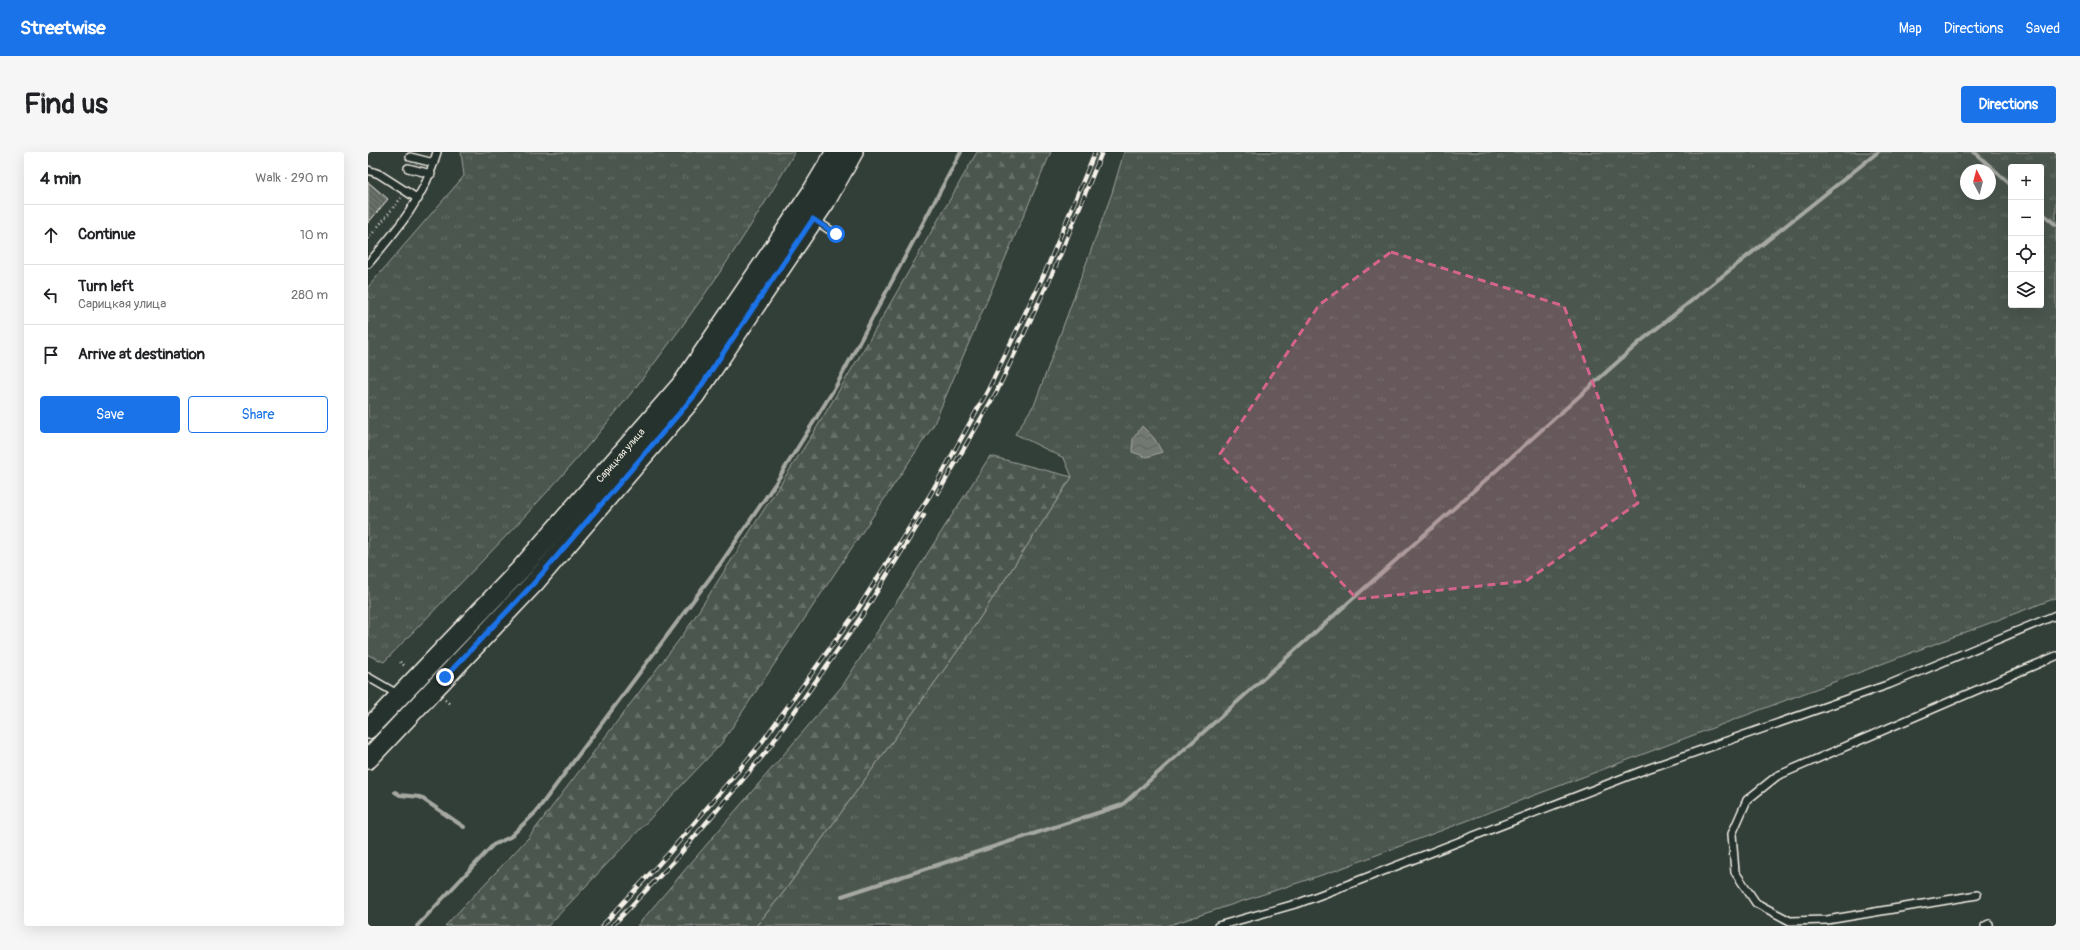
<!DOCTYPE html>
<meta charset="utf-8">
<style>
:root{--surface:#fff;--page:#f6f6f6;--text:#202124;--muted:#757577;--line:#e0e0e0;--accent:#1a73e8}
body{margin:0;font-family:Pangolin,sans-serif;background:var(--page);color:var(--text)}
.controls{position:absolute;right:12px;top:12px;display:grid;overflow:hidden;border-radius:4px;box-shadow:0 4px 16px #0002}
.controls button{width:36px;height:36px;display:grid;place-items:center;padding:0;border:0;border-bottom:1px solid var(--line);background:var(--surface);color:var(--text);font:20px sans-serif}
.compass{position:absolute;left:1592px;top:12px;width:36px;height:36px;border-radius:50%;background:var(--surface);box-shadow:0 4px 16px #0002;rotate:353deg}
.stop{position:absolute;width:12px;height:12px;margin:-9px;border:3px solid #1a73e8;border-radius:50%;background:#fff}
.stop.end{background:#1a73e8;border-color:#fff;box-shadow:0 1px 4px #0008}
.list{margin:0;padding:0;list-style:none}
h2{display:flex;justify-content:space-between;align-items:center;height:52px;margin:0;padding:0 16px;font-size:17px}
h2 small{font-size:13px;font-weight:400;color:var(--muted)}
.list li{display:grid;grid-template-columns:26px 1fr auto;gap:12px;align-items:center;box-sizing:border-box;height:60px;padding:0 16px;border-top:1px solid var(--line)}
.list b{display:block;font-size:15px;white-space:nowrap}
.list p{margin:0;font-size:13px;white-space:nowrap;color:var(--muted)}
.list em{font-size:13px;font-style:normal;color:var(--muted)}
.actions{display:flex;gap:8px;padding:12px 16px}
.actions a{flex:1;padding:9px 0;border:1px solid var(--accent);border-radius:4px;text-align:center;font-size:14px;color:var(--accent)}
.actions .main{background:var(--accent);color:#fff}
.icon{flex:none;width:22px;height:22px;fill:none;stroke:currentColor;stroke-width:2;stroke-linecap:round;stroke-linejoin:round}
.map{position:relative;flex:none;width:1688px;height:774px;overflow:hidden;border-radius:4px}
header{display:flex;align-items:center;gap:24px;box-sizing:border-box;height:56px;padding:0 20px;background:var(--accent);color:#fff}
header strong{font-size:19px}
nav{display:flex;gap:22px;margin-inline-start:auto;font-size:14px}
.intro{display:flex;align-items:center;justify-content:space-between;box-sizing:border-box;height:96px;padding:0 24px}
h1{margin:0;font-size:28px}
.button{padding:10px 18px;border-radius:4px;background:var(--accent);color:#fff;font-size:14px;font-weight:700}
main{display:flex;gap:24px;padding:0 24px}
aside{flex:1;background:var(--surface);border-radius:4px;box-shadow:0 4px 16px #0002}
.map>svg:first-child{display:block}
</style>
<header>
<strong>Streetwise</strong>
<nav><a>Map</a><a>Directions</a><a>Saved</a></nav>
</header>
<div class="intro"><h1>Find us</h1><a class="button">Directions</a></div>
<main>
<aside>
<h2>4 min<small>Walk · 290 m</small></h2>
<ul class="list">
<li><svg class="icon" aria-label="ahead" viewBox="0 0 24 24"><path d="M12 20V5M6 11l6-6 6 6"/></svg><div><b>Continue</b></div><em>10 m</em></li>
<li><svg class="icon" aria-label="left" viewBox="0 0 24 24"><path d="M17 20v-9H6M10 6l-5 5 5 5"/></svg><div><b>Turn left</b><p>Сарицкая улица</p></div><em>280 m</em></li>
<li><svg class="icon" aria-label="arrive" viewBox="0 0 24 24"><path d="M6 21V4h12l-3 4 3 4H6"/></svg><div><b>Arrive at destination</b></div></li>
</ul>
<div class="actions"><a class="main">Save</a><a>Share</a></div>
</aside>
<div class="map">
<svg width="1688" height="774" viewBox="0 0 1688 774">
<defs>
<pattern id="grass-tufts" width="24" height="20" patternUnits="userSpaceOnUse"><rect width="24" height="20" fill="#4c564f"/><path d="M3 7l-1-3M5 7V3M7 7l1-3M15 17l-1-3M17 17v-4M19 17l1-3" fill="none" stroke="#666f68"/></pattern>
<pattern id="forest-firs" width="22" height="20" patternUnits="userSpaceOnUse"><rect width="22" height="20" fill="#4c564f"/><path d="M5 1l3.5 6h-7zM16 11l3.5 6h-7z" fill="#666f68"/></pattern>
<pattern id="water-waves" width="16" height="10" patternUnits="userSpaceOnUse"><rect width="16" height="10" fill="#727972"/><path d="M0 5q4-4 8 0t8 0" fill="none" stroke="#60635e"/></pattern>
<pattern id="building-back-hatch" width="6" height="6" patternUnits="userSpaceOnUse"><rect width="6" height="6" fill="#5f6861"/><path d="M-1 5l2 2M0 0l6 6M5-1l2 2" fill="none" stroke="#777e78"/></pattern>
</defs>
<rect width="100%" height="100%" fill="#323e38"/>
<filter id="ink" filterUnits="userSpaceOnUse"><feTurbulence type="fractalNoise" baseFrequency=".025" numOctaves="2"/><feDisplacementMap in="SourceGraphic" scale="8" xChannelSelector="R" yChannelSelector="G"/><feConvolveMatrix kernelMatrix="1 2 1 2 8 2 1 2 1" color-interpolation-filters="sRGB"/></filter>
<g filter="url(#ink)">
<!-- grass -->
<g fill="url(#grass-tufts)" stroke="#a0a49c" fill-rule="evenodd">
<path d="M93 0H427C371 98 306 190 235 276 167 358 90 433 16 510L0 503V135L96 24Z"/>
<path d="M756 0H1688V446L969 718 799 774H388L415 741 596 490 704 325 696 306 647 282 667 251 744 41ZM1643 15H1673V153H1643ZM1598 18H1622V42H1598Z"/>
</g>
<!-- forest -->
<g fill="url(#forest-firs)" stroke="#a0a49c">
<polygon points="609,0 683,0 565,274 353,592 180,774 77,774 161,685 317,480 446,280 503,185"/>
<polygon points="622,304 704,325 596,490 415,741 388,774 269,774 475,533"/>
</g>
<!-- water -->
<polygon fill="url(#water-waves)" stroke="#a6a9a1" points="774,274 786,286 794,300 779,305 764,300 765,287"/>
<g fill="none" stroke-linecap="round" stroke-linejoin="round">
<!-- stream -->
<g stroke="#a6a9a1" stroke-width="4">
<polyline points="1606,0 1643,33"/>
<polyline points="1673,60 1688,73"/>
<polyline points="27,640 32,643 52,645 96,675"/>
<polyline points="474,744 754,653 1273,189 1510,0"/>
<polyline points="49,774 125,693 142,685 168,660 353,411 407,332 468,234 593,0"/>
</g>
</g>
<!-- building -->
<polygon fill="url(#building-back-hatch)" stroke="#f4f1e8" points="0,30 20,47 0,71"/>
<g fill="none" stroke-linecap="round" stroke-linejoin="round">
<!-- lane casing -->
<g stroke="#f4f1e8" stroke-width="10">
<g id="lane">
<polyline points="42,5 66,11"/>
<polyline points="40,16 63,22"/>
<polyline points="0,18 11,22 50,47"/>
<polyline points="445,67 468,82"/>
<path d="M0 112C30 77 57 45 69 0"/>
<polyline points="0,525 31,543"/>
<polyline points="1609,743 1459,768 1422,769 1388,751 1367,720 1364,682 1379,648 1409,624 1688,504"/>
<polyline points="850,774 931,751 992,728 1276,618 1522,532 1688,463"/>
<polyline points="1617,774 1621,772"/>
</g>
</g>
<!-- secondary casing -->
<g stroke="#f4f1e8" stroke-width="22">
<g id="secondary">
<polyline points="0,577 152,418 315,231 444,40 468,0"/>
<polyline points="0,607 166,431 327,243 457,50 485,0"/>
</g>
</g>
<!-- path -->
<g stroke="#f4f1e8" stroke-width="2.5" stroke-dasharray="1 3" stroke-linecap="butt">
<polyline points="0,87 33,46"/>
<polyline points="32,510 38,515"/>
<polyline points="77,548 83,553"/>
</g>
<!-- lane -->
<use href="#lane" stroke="#26332d" stroke-width="7"/>
<!-- secondary -->
<use href="#secondary" stroke="#26332d" stroke-width="19"/>
<!-- rail casing -->
<g stroke="#f4f1e8" stroke-width="4.5">
<g id="rail">
<polyline points="570,341 628,241 686,118 734,0"/>
<polyline points="234,774 301,701 391,594 486,463 562,343 620,238 679,116 727,0"/>
<polyline points="244,774 306,709 398,600 493,465 556,363"/>
</g>
</g>
<!-- rail -->
<use href="#rail" stroke="#26332d" stroke-width="3" stroke-dasharray="9" stroke-linecap="butt"/>
</g>
</g>
<g fill="none" stroke-linecap="round" stroke-linejoin="round" filter="url(#ink)">
<!-- route -->
<polyline stroke="#1a73e8" stroke-width="5" points="77,525 166,431 327,243 445,67 468,82"/>
</g>
<!-- marked area -->
<path fill="#d4648c" fill-opacity="0.2" stroke="#d4648c" stroke-width="3" stroke-dasharray="8 5" stroke-linejoin="round" d="M1023 100 1196 154 1270 351 1158 429 989 447 852 302 951 153Z"/>
<g text-anchor="middle" stroke-width="3" stroke-linejoin="round" paint-order="stroke">
<!-- street labels -->
<g font-size="10" fill="#f4f1e8" stroke="#26332d">
<text transform="translate(252 303) rotate(-49)" y="4">Сарицкая улица</text>
</g>
</g>
</svg>
<div class="controls">
<button>+</button>
<button>−</button>
<button><svg class="icon" aria-label="locate" viewBox="0 0 24 24"><circle cx="12" cy="12" r="6"/><path d="M12 2v4M12 18v4M2 12h4M18 12h4"/></svg></button>
<button><svg class="icon" aria-label="layers" viewBox="0 0 24 24"><path d="M12 4l9 5-9 5-9-5zM3 14l9 5 9-5"/></svg></button>
</div>
<svg class="compass" viewBox="-18 -18 36 36"><path d="M0-13l5 13h-10z" fill="#e53935"/><path d="M0 13l5-13h-10z" fill="#757577"/></svg>
<div class="stop" style="left:468px;top:82px"></div>
<div class="stop end" style="left:77px;top:525px"></div>
</div>
</main>
